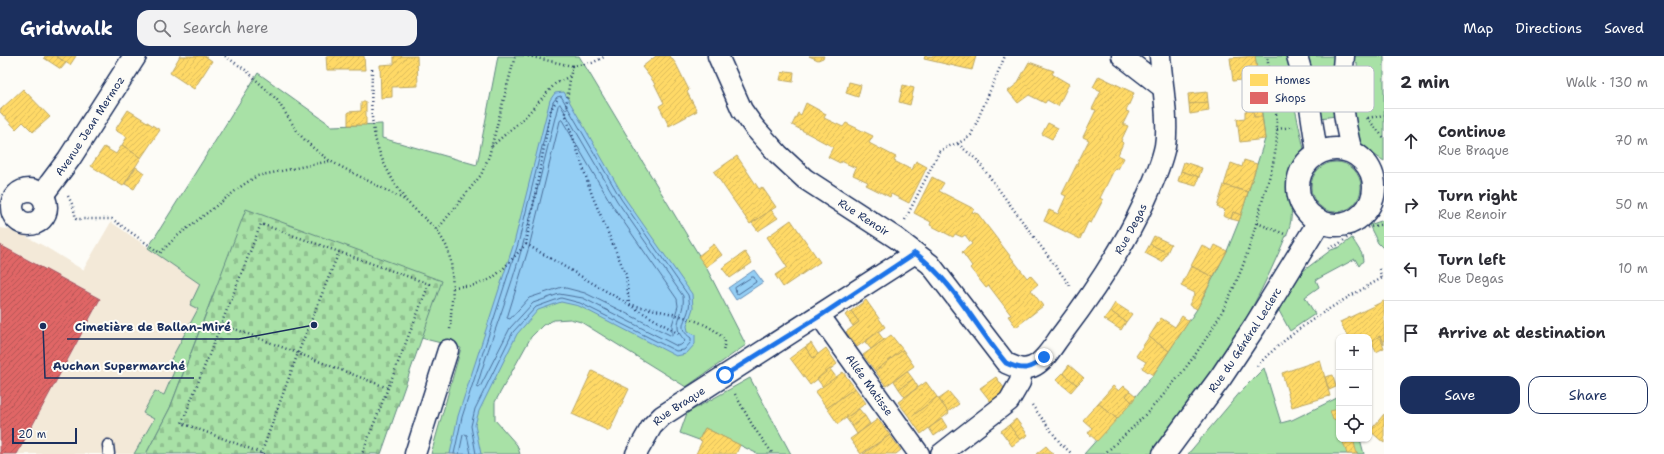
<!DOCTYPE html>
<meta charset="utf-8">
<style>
:root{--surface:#fff;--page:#f2f2f3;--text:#2b2b33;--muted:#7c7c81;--line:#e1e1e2;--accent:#1b2f5e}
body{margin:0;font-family:"Shantell Sans",sans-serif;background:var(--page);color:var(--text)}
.controls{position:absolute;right:12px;bottom:12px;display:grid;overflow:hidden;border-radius:8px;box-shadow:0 1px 3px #0004}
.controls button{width:36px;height:36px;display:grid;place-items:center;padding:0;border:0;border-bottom:1px solid var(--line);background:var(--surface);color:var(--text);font:20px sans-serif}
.scale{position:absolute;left:12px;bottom:10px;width:65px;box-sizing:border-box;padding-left:4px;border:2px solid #1b2f5e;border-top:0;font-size:11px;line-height:14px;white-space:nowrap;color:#1b2f5e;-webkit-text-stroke:3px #fdfcf7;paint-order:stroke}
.stop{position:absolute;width:12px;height:12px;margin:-9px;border:3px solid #1a73e8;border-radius:50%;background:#fff}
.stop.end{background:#1a73e8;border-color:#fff;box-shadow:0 1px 4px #0008}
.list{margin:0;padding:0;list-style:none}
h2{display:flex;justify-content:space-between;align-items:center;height:52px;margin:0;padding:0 16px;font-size:17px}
h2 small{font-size:13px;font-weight:400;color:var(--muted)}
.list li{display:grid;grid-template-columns:26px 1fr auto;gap:12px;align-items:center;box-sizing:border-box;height:64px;padding:0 16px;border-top:1px solid var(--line)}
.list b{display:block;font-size:15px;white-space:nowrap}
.list p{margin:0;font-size:13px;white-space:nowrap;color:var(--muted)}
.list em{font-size:13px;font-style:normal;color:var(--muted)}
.actions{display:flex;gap:8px;padding:12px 16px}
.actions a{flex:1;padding:9px 0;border:1px solid var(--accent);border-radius:12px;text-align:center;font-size:14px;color:var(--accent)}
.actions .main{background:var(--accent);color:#fff}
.icon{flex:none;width:22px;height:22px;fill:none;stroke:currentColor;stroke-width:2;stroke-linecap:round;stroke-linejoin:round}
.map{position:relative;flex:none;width:1384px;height:398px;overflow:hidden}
header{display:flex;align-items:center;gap:24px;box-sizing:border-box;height:56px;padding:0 20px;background:var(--accent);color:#fff}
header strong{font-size:19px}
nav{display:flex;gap:22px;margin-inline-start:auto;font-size:14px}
.search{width:280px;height:36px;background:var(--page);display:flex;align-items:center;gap:10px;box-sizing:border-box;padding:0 14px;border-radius:12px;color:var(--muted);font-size:15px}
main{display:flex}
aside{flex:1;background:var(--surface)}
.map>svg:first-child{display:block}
</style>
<header>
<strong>Gridwalk</strong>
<div class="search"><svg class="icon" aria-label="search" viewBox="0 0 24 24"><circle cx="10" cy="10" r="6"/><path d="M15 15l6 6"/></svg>Search here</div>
<nav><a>Map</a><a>Directions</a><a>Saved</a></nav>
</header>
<main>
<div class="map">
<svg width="1384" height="398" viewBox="0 0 1384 398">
<defs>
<pattern id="cemetery-stones" width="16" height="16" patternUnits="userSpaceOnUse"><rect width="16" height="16" fill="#a8e1a6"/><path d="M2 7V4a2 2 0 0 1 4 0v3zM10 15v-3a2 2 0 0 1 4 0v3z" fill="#90c191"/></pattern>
<pattern id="homes-hatch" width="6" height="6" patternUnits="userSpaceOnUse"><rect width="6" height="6" fill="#ffd966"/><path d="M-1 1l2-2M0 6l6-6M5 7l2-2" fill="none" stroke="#dabb5b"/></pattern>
<pattern id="shops-hatch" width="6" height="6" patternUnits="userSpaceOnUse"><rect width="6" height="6" fill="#e06666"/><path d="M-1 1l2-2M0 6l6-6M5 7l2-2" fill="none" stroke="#b55457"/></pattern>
</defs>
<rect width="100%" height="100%" fill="#fdfcf7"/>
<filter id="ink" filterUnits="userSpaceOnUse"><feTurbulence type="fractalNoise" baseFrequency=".025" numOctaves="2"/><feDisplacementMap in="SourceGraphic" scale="8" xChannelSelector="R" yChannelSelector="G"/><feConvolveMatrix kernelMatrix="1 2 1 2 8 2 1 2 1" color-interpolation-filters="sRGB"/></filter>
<g filter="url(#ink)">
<!-- built -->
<polygon fill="#f3e9d8" points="111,166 214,236 170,352 146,398 0,398 0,172 14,174 44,190 83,214"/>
<!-- green -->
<g fill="#a8e1a6" stroke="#628882">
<polygon points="498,0 579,0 706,211 746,289 686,331 581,266 570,263 554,264 543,269 531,281 495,346 495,364 517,389 520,398 431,398 461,292 421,282 441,225 214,236 170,352 146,398 134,398 154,363 143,357 155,335 164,339 176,311 169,307 198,253 190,249 200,228 148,192 258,17 332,70 382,68 382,82 477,109"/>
<path d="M1255 0H1288L1292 5 1287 16 1304 93C1275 115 1300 146 1288 175 1266 229 1238 281 1205 330 1189 353 1171 375 1154 398H1084L1136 340 1153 319 1197 253 1227 195 1239 165 1265 83Z"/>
<polygon points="1309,0 1335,0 1336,60 1320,62 1307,4"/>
<path d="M1349 0H1384V105C1357 88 1359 85 1351 56L1359 48 1357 7Z"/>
<circle cx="1336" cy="131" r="25"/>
<polygon points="1384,164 1384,193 1378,187 1369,169"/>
<polygon points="1352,182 1362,198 1363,205 1359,210 1355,203 1316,224 1319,231 1305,241 1315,258 1290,275 1278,253 1299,218 1331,194 1340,191"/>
<polygon points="1264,312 1281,367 1292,364 1339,341 1339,383 1360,383 1364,398 1188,398 1242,334"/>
<polygon points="750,322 791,398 758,398 705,372 699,384 680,377 687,357"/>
</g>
<!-- cemetery -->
<polygon fill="url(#cemetery-stones)" stroke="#628882" points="246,153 442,225 381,398 146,398 170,352"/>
<!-- water -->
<g fill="#94cef4" stroke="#648eb8">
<polygon points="564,36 624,141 692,238 693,252 687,270 688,275 695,279 695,288 686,298 676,300 579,250 561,246 538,254 517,278 479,355 475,369 481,398 450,398 458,360 514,187 550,44 555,37"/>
<polygon points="754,214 763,226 736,244 728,232"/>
</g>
<!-- homes -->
<g fill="url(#homes-hatch)" stroke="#bba664">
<polygon points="45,0 56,0 66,7 61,13 44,2"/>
<polygon points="56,0 76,0 70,9"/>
<polygon points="180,0 205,0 212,5 194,33 170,17"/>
<polygon points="326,0 364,0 365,14 327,14"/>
<polygon points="394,0 417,0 418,30 392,31 392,41 381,42 380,9 394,8"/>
<polygon points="656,0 670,0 676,8 689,34 687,36 697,55 669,70 659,50 664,47 653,25 642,11"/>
<polygon points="809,0 824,0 823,2 818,4"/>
<polygon points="925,0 976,0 972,14 924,3"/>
<polygon points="1255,0 1258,22 1250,23 1250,30 1242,31 1241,24 1233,25 1230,2"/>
<polygon points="1029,6 1054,15 1052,18 1069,28 1058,50 1047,44 1045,47 1029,39 1018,47 1008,35 1017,28"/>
<polygon points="786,15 794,16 793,26 780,24 782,16 785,17"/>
<polygon points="1099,20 1134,37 1126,55 1129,56 1123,68 1128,70 1121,85 1123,87 1118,99 1124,102 1118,113 1115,112 1100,142 1103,144 1091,167 1088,166 1080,183 1044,165 1049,154 1058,158 1066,140 1062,138 1089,84 1083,81 1096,54 1092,53 1101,35 1093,31"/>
<polygon points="849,26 861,29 858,41 846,37"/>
<polygon points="903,29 914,32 910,49 899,46"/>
<polygon points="23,33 50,61 33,76 23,66 16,73 0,56 0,54"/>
<polygon points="1207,36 1208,46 1189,48 1188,38"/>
<polygon points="361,46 366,46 366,69 348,69 348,56 361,55"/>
<polygon points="1208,46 1209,55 1190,58 1189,48"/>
<polygon points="806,47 826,58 824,62 843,71 846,67 873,80 869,87 896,101 894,105 912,114 916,105 927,111 909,147 891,138 890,141 866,129 868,126 853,119 856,112 841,105 840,107 828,101 833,91 792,69 798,57 801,59"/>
<polygon points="128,54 160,74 141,102 122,89 127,81 115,74"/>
<polygon points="1261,54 1262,61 1254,61 1253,55"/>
<polygon points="1245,55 1253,55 1254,61 1262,61 1265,83 1240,86 1237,63 1245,62"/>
<polygon points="1048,67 1058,72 1052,83 1042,78"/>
<polygon points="122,89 141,102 123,130 91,110 104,91 116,98"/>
<polygon points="737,100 759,133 762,131 776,151 750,168 714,116"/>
<polygon points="1244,104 1257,108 1248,136 1224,129 1231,107 1242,111"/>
<polygon points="1184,106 1202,112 1199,121 1181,115"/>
<polygon points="136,111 144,117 134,133 125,128"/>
<polygon points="1181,115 1199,121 1196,130 1178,125"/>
<polygon points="932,121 944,127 939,135 974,153 972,156 978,158 1027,222 1030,219 1038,228 1031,234 1043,250 1016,271 1008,260 1011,259 989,230 986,232 970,212 972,210 962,196 972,188 965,179 962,181 955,178 953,181 930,169 931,166 914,157"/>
<polygon points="1224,129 1248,136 1241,159 1233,156 1231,163 1223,160 1225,154 1217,151"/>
<polygon points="771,154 778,162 758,175 752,167"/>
<polygon points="1233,156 1241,159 1239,165 1231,163"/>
<polygon points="791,164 820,206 783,231 775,219 787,211 767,181"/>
<polygon points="1154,180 1171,188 1167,197 1150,188"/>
<polygon points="714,188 722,199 706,211 698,200"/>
<polygon points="1150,188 1167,197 1162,206 1145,197"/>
<polygon points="1202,189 1212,195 1215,189 1227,195 1213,221 1191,210"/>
<polygon points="745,196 752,207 730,222 722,212"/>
<polygon points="1191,210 1213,221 1197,253 1189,249 1195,237 1181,230"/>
<polygon points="866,244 885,271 857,291 846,276 859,266 851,255"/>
<polygon points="1384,245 1384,288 1380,280 1371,285 1372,287 1369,288 1369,281 1348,281 1340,266"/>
<polygon points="1115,247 1132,258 1126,266 1110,255"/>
<polygon points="851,255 859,266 853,270 845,259"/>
<polygon points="1110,255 1126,266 1121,274 1104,263"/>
<polygon points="1182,260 1189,265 1169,295 1149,281 1161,262 1175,271"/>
<polygon points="878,276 884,284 871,293 865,286"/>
<polygon points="891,279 903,294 875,315 863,299"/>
<polygon points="1380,280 1384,292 1376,296 1371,285"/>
<polygon points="1149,281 1169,295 1153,319 1142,312 1146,306 1136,300"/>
<polygon points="811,287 818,298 813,302 805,291"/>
<polygon points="805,291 813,302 826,292 837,308 810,329 790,302"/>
<polygon points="903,294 914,310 886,330 875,315"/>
<polygon points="1320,304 1330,340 1292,351 1282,317"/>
<polygon points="1069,309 1084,322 1077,329 1063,317"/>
<polygon points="830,313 836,321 823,331 817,323"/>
<polygon points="592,315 629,333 609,375 572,358"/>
<polygon points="907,315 913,323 899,333 894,325"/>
<polygon points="843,316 855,332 827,352 815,336"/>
<polygon points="1063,317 1077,329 1071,336 1056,324"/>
<polygon points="1333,319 1336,331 1329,334 1325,321"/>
<polygon points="996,321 1004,332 1001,338 991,346 980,332"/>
<polygon points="913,323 918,331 905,341 899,333"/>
<polygon points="926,326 937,341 910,362 898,346"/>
<polygon points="1113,330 1119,335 1124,330 1130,335 1126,340 1132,346 1117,363 1098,347"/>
<polygon points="855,332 866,347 838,368 827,352"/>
<polygon points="1130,335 1136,340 1132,346 1126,340"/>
<polygon points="949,336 959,348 948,356 939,343"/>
<polygon points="937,341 949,357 921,378 910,362"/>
<polygon points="1098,347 1117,363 1097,385 1088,377 1092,372 1083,364"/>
<polygon points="859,353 865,360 852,370 846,362"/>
<polygon points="1339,353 1339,362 1333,364 1330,355"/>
<polygon points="1384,358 1384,387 1370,375"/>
<polygon points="865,360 870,368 857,378 852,370"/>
<polygon points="878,363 890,379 861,398 850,383"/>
<polygon points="942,363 947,371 934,380 929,372"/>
<polygon points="1016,363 1028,379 1020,384 1009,369"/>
<polygon points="1009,369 1020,384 1012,390 1001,375"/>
<polygon points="705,372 740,389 736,398 696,398 702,385 699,384"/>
<polygon points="890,379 901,394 896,398 863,398"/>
<polygon points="1342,383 1353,383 1357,398 1347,398"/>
<polygon points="1046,390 1053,398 1036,398"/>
</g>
<!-- shops -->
<polygon fill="url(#shops-hatch)" stroke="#a55664" points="0,189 100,243 17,398 0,398"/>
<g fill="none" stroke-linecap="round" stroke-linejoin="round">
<!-- shore -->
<g stroke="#4b6f9a" stroke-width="1">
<path d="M560 48 617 145 683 240C685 254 677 262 678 271 678 277 682 281 685 285L681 289 677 290 583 242 559 238 533 247 510 272 480 331 478 332 477 330C491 282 510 236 523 188 536 142 546 96 558 50Z"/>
<polygon points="562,64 612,149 677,243 678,250 672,269 672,280 585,237 562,231 529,242 510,263 507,262 529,191 560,65"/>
<polygon points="752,221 754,221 756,226 738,238 736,237 735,232"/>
<path d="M454 398 462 361 518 188 553 46 557 41 561 40 621 143 688 239C689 243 690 248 689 252 686 266 676 271 691 282V286L684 294 676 295 580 247 561 242 536 251 513 276 475 353 471 370 476 398"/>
<polyline points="459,398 463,379 465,378 467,379 471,398"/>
</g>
<!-- lane casing -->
<g stroke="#1b2f5e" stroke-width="13">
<polyline id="lane" points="108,389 109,398"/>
</g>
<!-- street casing -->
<g stroke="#1b2f5e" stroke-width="23">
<g id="street">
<path id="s1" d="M718 0 742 54 754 71 778 98 805 123 896 182 930 208 1006 307C1015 311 1022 315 1032 311 1045 306 1054 288 1062 278 1094 236 1122 194 1144 147 1152 129 1161 110 1165 90 1169 65 1162 26 1160 0"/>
<polyline points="1122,0 1162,31"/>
<polyline points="1297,0 1308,38 1317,97"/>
<path d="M1344 0C1340 35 1343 62 1352 96"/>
<path id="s2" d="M820 260 919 398"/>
<polyline points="415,398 448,294"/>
<path id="s3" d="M636 398 652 370 662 360 915 197"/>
<polyline points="941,398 1009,345 1020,326 1022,313"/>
</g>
</g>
<!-- secondary casing -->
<g stroke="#1b2f5e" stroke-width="25">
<g id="secondary">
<circle cx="1336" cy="131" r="38"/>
<circle cx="29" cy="151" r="17"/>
<path id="s4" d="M42 139 69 103 135 0"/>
<path id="s5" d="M1164 398 1221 321 1255 270 1319 166"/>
</g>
</g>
<!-- path -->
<g stroke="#1b2f5e" stroke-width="2.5" stroke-dasharray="1 3" stroke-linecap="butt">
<polyline points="225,0 247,15 277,44 299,78 312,91 330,105 405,144 437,174 447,191 451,206 453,231 450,274"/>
<path d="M528 0 572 10 565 57 567 63 592 139 626 219 629 248C657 256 708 260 725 285L723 296"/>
<polyline points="572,10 592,7 606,0"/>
<path d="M372 13C372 31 370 51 373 69 376 97 390 121 405 143"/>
<polyline points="1367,62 1384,82"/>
<polyline points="1368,62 1384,59"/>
<polyline points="1277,73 1293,71"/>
<polyline points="958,88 977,104 1071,231"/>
<polyline points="492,90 525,61 555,28 570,20"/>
<polyline points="68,140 73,150 76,163 112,163 160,197 176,181 243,129 257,120 330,105"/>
<path d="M905 164 939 96C949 88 960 89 971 79L1005 0"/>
<polyline points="1257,167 1287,179"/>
<polyline points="437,174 481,119 489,100 515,0"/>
<polyline points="526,188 679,278"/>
<polyline points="1329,192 1337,189 1360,173 1384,168"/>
<polyline points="1379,213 1382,222"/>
<polyline points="453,231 476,229 491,223 502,214 526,188 551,53 557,44"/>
<polyline points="222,268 388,332"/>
<path d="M1257 310C1293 272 1339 246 1384 221"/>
<polyline points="735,338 754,372 773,398"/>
<polyline points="1032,349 1061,388 1072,398"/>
<polyline points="261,398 298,297 339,196"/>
<polyline points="264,398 182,367 261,168 429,228 362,398"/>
<path d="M1104 398C1159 350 1209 291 1237 224 1248 199 1255 172 1262 146 1267 128 1274 109 1276 90 1280 61 1271 29 1267 0"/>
</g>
<!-- lane -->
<use href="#lane" stroke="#fdfcf7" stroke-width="10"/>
<!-- street -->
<use href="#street" stroke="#fdfcf7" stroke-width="20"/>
<!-- secondary -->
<use href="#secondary" stroke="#fdfcf7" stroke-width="22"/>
</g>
</g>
<g fill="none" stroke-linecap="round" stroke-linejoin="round" filter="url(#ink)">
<!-- route -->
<path stroke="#1a73e8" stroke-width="5" d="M725 319 820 260 915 197C953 225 976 271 1006 307 1023 315 1031 314 1044 301"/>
</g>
<g text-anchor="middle" stroke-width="4" stroke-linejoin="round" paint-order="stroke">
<!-- street labels -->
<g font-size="11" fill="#1b2f5e" stroke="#fdfcf7">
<text dy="4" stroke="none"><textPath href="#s4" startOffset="84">Avenue Jean Mermoz</textPath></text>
<text dy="4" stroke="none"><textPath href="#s1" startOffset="223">Rue Renoir</textPath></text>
<text dy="4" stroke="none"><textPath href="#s1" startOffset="627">Rue Degas</textPath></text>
<text dy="4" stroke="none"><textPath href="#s5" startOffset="140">Rue du Général Leclerc</textPath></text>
<text dy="4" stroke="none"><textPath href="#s2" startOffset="85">Allée Matisse</textPath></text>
<text dy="4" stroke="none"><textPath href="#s3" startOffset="66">Rue Braque</textPath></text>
</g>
</g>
<!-- legend -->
<rect x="1242" y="10" width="132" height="46" rx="6" fill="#fdfcf7" stroke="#b9bec9" stroke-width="1"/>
<rect x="1250" y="18" width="18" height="12" fill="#ffd966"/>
<rect x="1250" y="36" width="18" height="12" fill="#e06666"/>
<g font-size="11" fill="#1b2f5e">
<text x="1275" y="28">Homes</text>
<text x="1275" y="46">Shops</text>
</g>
<!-- callouts -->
<path fill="none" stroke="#1b2f5e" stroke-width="1.5" d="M314 269L239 283H67M43 270L45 322H194"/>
<g fill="#1b2f5e" stroke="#fdfcf7" stroke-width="1.5">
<circle cx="314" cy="269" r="4"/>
<circle cx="43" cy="270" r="4"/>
</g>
<g font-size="12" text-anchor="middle" font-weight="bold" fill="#1b2f5e" stroke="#fdfcf7" stroke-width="4" stroke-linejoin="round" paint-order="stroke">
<text x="153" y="275">Cimetière de Ballan-Miré</text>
<text x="119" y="314">Auchan Supermarché</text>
</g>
</svg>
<div class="controls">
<button>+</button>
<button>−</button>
<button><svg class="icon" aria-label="locate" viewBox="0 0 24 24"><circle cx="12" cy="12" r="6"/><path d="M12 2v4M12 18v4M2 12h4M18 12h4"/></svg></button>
</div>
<div class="scale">20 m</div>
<div class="stop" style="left:725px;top:319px"></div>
<div class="stop end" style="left:1044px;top:301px"></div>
</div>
<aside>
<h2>2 min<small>Walk · 130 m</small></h2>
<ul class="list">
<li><svg class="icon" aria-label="ahead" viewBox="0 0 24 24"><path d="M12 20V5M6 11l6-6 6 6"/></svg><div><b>Continue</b><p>Rue Braque</p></div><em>70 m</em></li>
<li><svg class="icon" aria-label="right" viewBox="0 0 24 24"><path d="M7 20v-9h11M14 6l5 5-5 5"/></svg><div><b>Turn right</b><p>Rue Renoir</p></div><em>50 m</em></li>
<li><svg class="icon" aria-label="left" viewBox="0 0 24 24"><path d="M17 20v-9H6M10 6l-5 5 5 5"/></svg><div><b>Turn left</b><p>Rue Degas</p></div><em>10 m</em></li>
<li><svg class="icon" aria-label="arrive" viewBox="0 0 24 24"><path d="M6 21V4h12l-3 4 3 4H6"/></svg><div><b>Arrive at destination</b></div></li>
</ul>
<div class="actions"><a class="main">Save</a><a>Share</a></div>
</aside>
</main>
